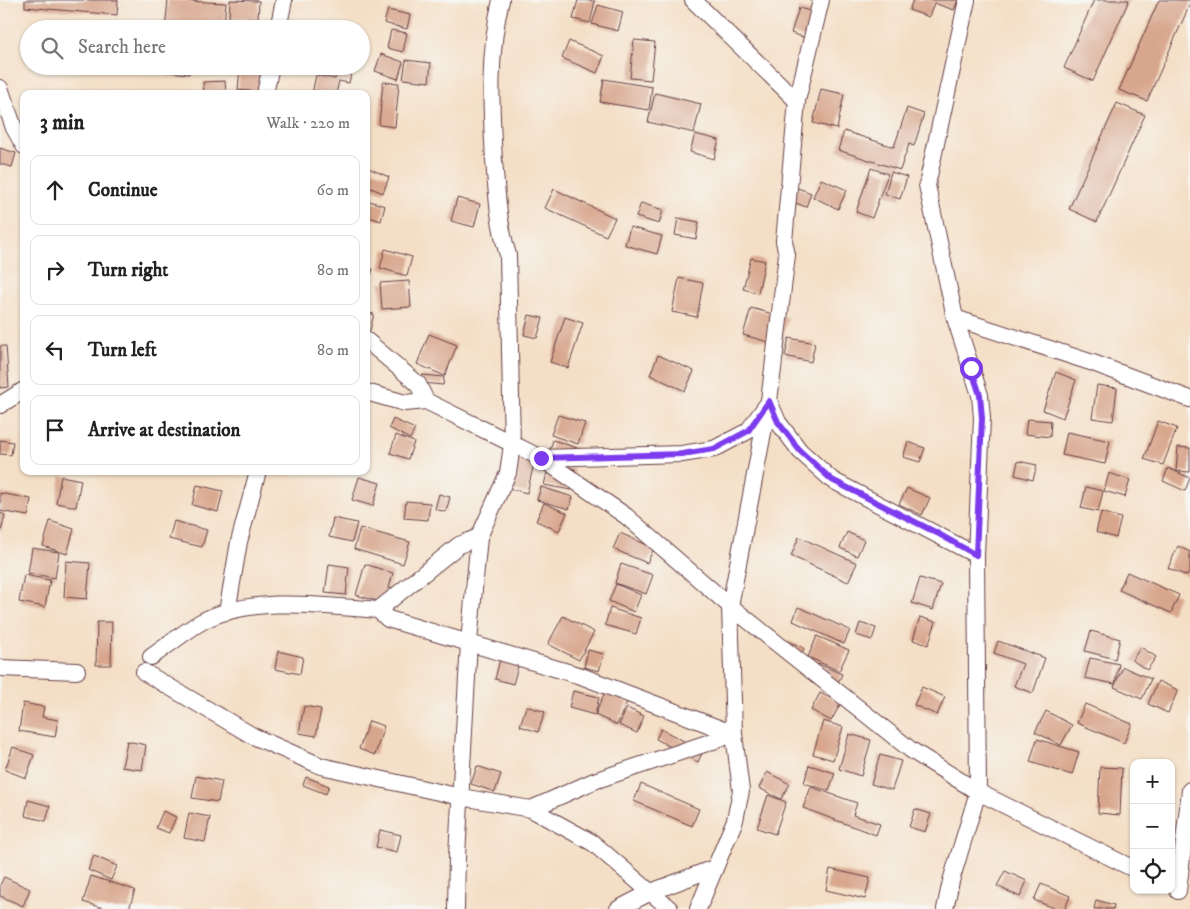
<!DOCTYPE html>
<meta charset="utf-8">
<style>
:root{--surface:#fff;--page:#f2f2f2;--text:#222;--muted:#767676;--line:#e0e0e0}
body{margin:0;font-family:"IM FELL DW Pica",serif;background:var(--page);color:var(--text)}
.controls{position:absolute;right:15px;bottom:15px;display:grid;overflow:hidden;border-radius:10px;box-shadow:0 1px 4px #0004}
.controls button{width:45px;height:45px;display:grid;place-items:center;padding:0;border:0;border-bottom:1px solid var(--line);background:var(--surface);color:var(--text);font:25px sans-serif}
.stop{position:absolute;width:15px;height:15px;margin:-11px;border:4px solid #7c3aed;border-radius:50%;background:#fff}
.stop.end{background:#7c3aed;border-color:#fff;box-shadow:0 1px 5px #0008}
.list{margin:0;padding:0;list-style:none}
h2{display:flex;justify-content:space-between;align-items:center;height:65px;margin:0;padding:0 20px;font-size:21px}
h2 small{font-size:16px;font-weight:400;color:var(--muted)}
.list li{display:grid;grid-template-columns:32px 1fr auto;gap:15px;align-items:center;box-sizing:border-box;height:70px;margin:0 10px 10px;padding:0 10px;border:1px solid var(--line);border-radius:10px}
.list b{display:block;font-size:19px;white-space:nowrap}
.list em{font-size:16px;font-style:normal;color:var(--muted)}
.icon{flex:none;width:28px;height:28px;fill:none;stroke:currentColor;stroke-width:2;stroke-linecap:round;stroke-linejoin:round}
.map{position:relative;flex:none;width:1190px;height:909px;overflow:hidden}
.search{position:absolute;background:var(--surface);box-shadow:0 1px 4px #0004;left:20px;top:20px;width:350px;height:55px;display:flex;align-items:center;gap:12px;box-sizing:border-box;padding:0 18px;border-radius:28px;color:var(--muted);font-size:19px}
.panel{position:absolute;background:var(--surface);box-shadow:0 1px 4px #0004;left:20px;top:90px;width:350px;height:385px;border-radius:10px}
.map>svg:first-child{display:block}
</style>
<div class="map">
<svg width="1190" height="909" viewBox="0 0 1190 909">
<rect width="100%" height="100%" fill="#f6f6f2"/>
<filter id="ink" filterUnits="userSpaceOnUse"><feTurbulence type="fractalNoise" baseFrequency=".02" numOctaves="2"/><feDisplacementMap in="SourceGraphic" scale="10" xChannelSelector="R" yChannelSelector="G"/><feConvolveMatrix kernelMatrix="1 2 1 2 8 2 1 2 1" color-interpolation-filters="sRGB"/></filter>
<filter id="wash" filterUnits="userSpaceOnUse"><feTurbulence type="fractalNoise" baseFrequency=".0096" numOctaves="4" result="noise"/><feDisplacementMap in="SourceGraphic" scale="20" xChannelSelector="R" yChannelSelector="G"/><feGaussianBlur stdDeviation="1.12" result="paint"/><feColorMatrix in="noise" values="0 0 0 0 0 0 0 0 0 0 0 0 0 0 0 0 0 1.4 0 .05"/><feComposite in="paint" operator="in"/></filter>
<g filter="url(#wash)">
<rect width="100%" height="100%" fill="#f4dfc6"/>
<g id="blocks">
<!-- building -->
<g fill="#d8a68c">
<polygon points="25,0 118,0 117,15 25,7"/>
<polygon points="168,0 226,3 224,24 190,21 189,29 165,29"/>
<polygon points="230,0 259,1 258,19 229,18"/>
<polygon points="578,0 595,1 590,23 573,19"/>
<polygon points="913,0 958,0 954,10 934,3 929,17 909,10"/>
<polygon points="1094,0 1129,0 1093,81 1064,68"/>
<polygon points="1159,0 1190,0 1190,4 1147,101 1119,90"/>
<polygon points="598,5 623,12 618,31 592,24"/>
<polygon points="799,8 814,12 806,38 791,33"/>
<polygon points="388,10 410,15 407,29 384,23"/>
<polygon points="233,23 258,24 258,29 233,29"/>
<polygon points="391,30 407,33 403,52 387,48"/>
<polygon points="634,40 655,42 651,80 630,78"/>
<polygon points="569,41 604,56 597,73 562,58"/>
<polygon points="381,54 403,62 398,79 375,71"/>
<polygon points="406,60 431,63 429,82 403,79"/>
<polygon points="157,66 190,66 189,74 157,71"/>
<polygon points="338,66 353,66 349,83 339,81 336,94 312,94 316,75 335,79"/>
<polygon points="240,67 262,69 260,92 238,90"/>
<polygon points="604,79 652,87 649,110 600,102"/>
<polygon points="225,81 226,93 204,94 203,82"/>
<polygon points="383,82 399,83 395,127 379,125"/>
<polygon points="821,89 844,94 837,129 813,123"/>
<polygon points="655,93 701,104 694,133 648,122"/>
<polygon points="1117,103 1145,115 1097,222 1069,209"/>
<polygon points="907,108 924,114 914,146 909,144 900,170 838,150 844,131 894,147"/>
<polygon points="695,134 719,140 714,159 690,152"/>
<polygon points="0,148 16,153 12,167 0,164"/>
<polygon points="366,167 389,177 383,193 366,186"/>
<polygon points="871,168 888,174 872,218 856,212"/>
<polygon points="891,172 907,177 900,199 885,194"/>
<polygon points="821,179 847,190 838,209 813,197"/>
<polygon points="795,187 811,193 806,207 790,201"/>
<polygon points="554,189 615,218 606,236 545,208"/>
<polygon points="457,198 480,204 474,227 451,221"/>
<polygon points="366,200 385,206 381,221 366,216"/>
<polygon points="641,203 663,210 659,224 636,217"/>
<polygon points="678,218 699,222 696,239 675,235"/>
<polygon points="630,227 662,236 657,254 625,245"/>
<polygon points="385,249 412,257 407,276 380,268"/>
<polygon points="751,258 765,261 758,293 743,289"/>
<polygon points="366,267 373,269 367,288 366,288"/>
<polygon points="679,278 703,283 697,317 672,312"/>
<polygon points="409,281 411,307 382,309 380,283"/>
<polygon points="751,308 788,318 780,345 743,335"/>
<polygon points="366,313 374,314 369,334 366,334"/>
<polygon points="529,315 543,318 537,338 524,335"/>
<polygon points="565,317 583,323 568,368 550,362"/>
<polygon points="429,334 457,345 445,376 417,364"/>
<polygon points="789,338 815,343 811,362 785,356"/>
<polygon points="0,346 6,346 9,387 0,388"/>
<polygon points="658,355 694,371 685,391 650,375"/>
<polygon points="1056,372 1076,380 1063,418 1043,410"/>
<polygon points="422,375 444,377 443,385 421,383"/>
<polygon points="1097,385 1117,388 1113,421 1092,418"/>
<polygon points="558,415 585,423 578,444 551,435"/>
<polygon points="393,419 415,429 410,439 389,428"/>
<polygon points="1027,419 1051,421 1050,437 1025,434"/>
<polygon points="1158,421 1177,428 1163,465 1144,459"/>
<polygon points="1067,432 1110,441 1105,464 1062,455"/>
<polygon points="396,435 414,442 408,459 390,453"/>
<polygon points="0,440 13,442 11,455 0,454"/>
<polygon points="553,440 577,448 571,465 548,457"/>
<polygon points="908,442 925,448 920,462 903,457"/>
<polygon points="1178,447 1190,448 1190,472 1176,471"/>
<polygon points="516,450 536,455 527,493 507,488"/>
<polygon points="1018,461 1037,465 1033,480 1015,475"/>
<polygon points="549,464 575,469 571,490 544,485"/>
<polygon points="1168,468 1190,478 1185,491 1163,481"/>
<polygon points="1109,473 1130,480 1125,497 1104,491"/>
<polygon points="61,476 81,480 76,507 56,503"/>
<polygon points="359,477 380,483 373,506 352,500"/>
<polygon points="197,485 223,491 218,512 192,505"/>
<polygon points="541,487 573,497 569,509 537,500"/>
<polygon points="1086,487 1103,491 1098,512 1081,508"/>
<polygon points="907,488 930,498 922,515 899,504"/>
<polygon points="0,493 31,499 28,516 0,511"/>
<polygon points="439,494 450,497 446,512 435,509"/>
<polygon points="406,501 430,503 428,520 404,518"/>
<polygon points="544,503 567,513 559,531 536,521"/>
<polygon points="1101,512 1121,518 1116,538 1096,532"/>
<polygon points="0,513 5,515 1,532 0,532"/>
<polygon points="333,518 357,523 352,542 329,537"/>
<polygon points="50,521 74,529 67,554 43,546"/>
<polygon points="174,521 207,530 202,547 169,539"/>
<polygon points="360,528 410,542 403,564 354,549"/>
<polygon points="847,532 864,540 857,556 840,548"/>
<polygon points="620,533 654,548 647,563 613,549"/>
<polygon points="799,537 857,563 848,582 791,556"/>
<polygon points="1178,546 1190,552 1190,570 1187,576 1168,568"/>
<polygon points="32,548 59,552 55,578 28,573"/>
<polygon points="66,561 90,563 87,599 64,597"/>
<polygon points="329,564 349,567 346,595 325,593"/>
<polygon points="365,564 393,573 385,603 356,595"/>
<polygon points="621,564 653,575 646,594 615,583"/>
<polygon points="1127,572 1179,595 1171,613 1119,590"/>
<polygon points="24,575 50,580 45,607 19,602"/>
<polygon points="920,578 941,584 933,610 912,603"/>
<polygon points="616,584 641,595 634,612 609,601"/>
<polygon points="798,607 850,630 844,644 793,621"/>
<polygon points="610,608 641,618 636,634 605,625"/>
<polygon points="563,616 594,632 579,660 548,644"/>
<polygon points="920,617 936,622 928,645 913,640"/>
<polygon points="97,622 112,622 111,665 96,665"/>
<polygon points="860,623 876,628 872,640 856,635"/>
<polygon points="1091,631 1120,639 1115,659 1085,651"/>
<polygon points="817,636 849,650 839,671 808,657"/>
<polygon points="788,641 804,648 800,658 784,651"/>
<polygon points="998,641 1045,658 1033,693 1014,686 1023,664 994,653"/>
<polygon points="1141,647 1156,657 1147,670 1132,660"/>
<polygon points="588,650 604,654 599,671 584,667"/>
<polygon points="278,651 303,657 300,674 275,669"/>
<polygon points="1090,658 1119,664 1115,684 1085,678"/>
<polygon points="500,659 519,663 513,684 495,679"/>
<polygon points="818,664 842,674 834,692 810,682"/>
<polygon points="1123,667 1151,679 1142,699 1114,687"/>
<polygon points="1158,681 1178,690 1168,713 1148,704"/>
<polygon points="922,687 945,697 937,715 914,705"/>
<polygon points="573,691 599,697 595,715 569,708"/>
<polygon points="605,692 627,702 617,725 595,715"/>
<polygon points="820,693 841,703 831,721 811,710"/>
<polygon points="23,703 44,707 42,717 58,720 55,737 19,731"/>
<polygon points="1085,704 1132,724 1124,743 1077,723"/>
<polygon points="304,706 321,709 316,736 299,733"/>
<polygon points="526,706 545,712 538,732 520,726"/>
<polygon points="627,708 644,716 637,733 619,725"/>
<polygon points="1046,711 1072,725 1061,745 1035,732"/>
<polygon points="369,721 384,726 375,755 359,749"/>
<polygon points="823,721 843,727 833,760 813,754"/>
<polygon points="661,729 703,751 698,762 656,739"/>
<polygon points="849,734 871,740 861,776 839,769"/>
<polygon points="1037,739 1079,752 1072,775 1030,762"/>
<polygon points="127,741 146,745 142,770 122,767"/>
<polygon points="13,747 34,755 26,778 5,770"/>
<polygon points="880,755 901,761 892,790 871,784"/>
<polygon points="809,765 835,773 829,791 804,783"/>
<polygon points="477,766 501,774 495,792 471,784"/>
<polygon points="1100,767 1122,768 1120,815 1098,813"/>
<polygon points="767,772 790,784 781,799 759,788"/>
<polygon points="196,776 222,781 218,802 192,798"/>
<polygon points="306,777 329,786 326,794 303,785"/>
<polygon points="641,784 699,809 692,826 634,801"/>
<polygon points="811,787 857,803 853,815 880,824 876,835 803,808"/>
<polygon points="768,795 786,802 775,834 757,828"/>
<polygon points="28,800 50,806 46,821 25,816"/>
<polygon points="915,809 931,814 925,832 909,827"/>
<polygon points="163,811 176,817 169,833 156,828"/>
<polygon points="189,813 210,817 205,842 184,838"/>
<polygon points="380,830 401,835 397,852 376,847"/>
<polygon points="94,856 117,866 111,880 88,870"/>
<polygon points="830,869 870,878 865,899 826,890"/>
<polygon points="1005,871 1027,881 1020,897 997,886"/>
<polygon points="91,876 135,890 129,909 106,909 83,902"/>
<polygon points="4,877 30,889 23,906 0,896 0,885"/>
<polygon points="1041,884 1070,896 1065,909 1056,909 1034,900"/>
<polygon points="1096,900 1114,905 1113,909 1094,909"/>
</g>
</g>
</g>
<g filter="url(#ink)">
<use href="#blocks" fill-opacity="0" stroke="#643c42" stroke-width="1"/>
<g fill="none" stroke-linecap="round" stroke-linejoin="round">
<!-- minor casing -->
<g stroke="#643c42" stroke-width="18">
<g id="minor">
<polyline points="693,0 797,101"/>
<polyline points="278,29 284,0"/>
<polyline points="0,88 14,128 24,146"/>
<polyline points="265,94 271,66"/>
<polyline points="955,318 1093,363 1190,399"/>
<polyline points="366,340 418,384 426,401"/>
<polyline points="366,392 405,403 426,401 541,458 626,516 730,606 911,750 978,792 1134,869"/>
<polyline points="769,401 778,422 800,451 832,480 976,555"/>
<polyline points="0,405 24,390"/>
<polyline points="541,458 682,454 714,449 748,431 766,406"/>
<polyline points="378,610 459,545 479,537"/>
<polyline points="227,612 239,542 258,471"/>
<path d="M151 657C167 646 184 632 201 622 249 595 325 606 378 610L388 619 581 676 734 734"/>
<polyline points="0,668 77,671"/>
<polyline points="144,672 253,736 321,766 461,797 531,809 593,843 670,909"/>
<polyline points="531,809 594,781 734,734"/>
<polyline points="1178,891 1190,790"/>
<path d="M456 909 457 856 469 642 479 537 508 473 512 445 508 255C498 222 497 194 494 161 491 107 488 53 501 0"/>
<polyline points="618,909 651,892 714,868"/>
<polyline points="698,909 735,820 741,791 734,734 730,606 769,401 787,255 784,241 797,101 821,0"/>
<polyline points="945,909 951,881 978,792 976,555 982,418 980,395 955,318 927,185 967,0"/>
</g>
</g>
<!-- minor -->
<use href="#minor" stroke="#fff" stroke-width="16"/>
</g>
</g>
<g fill="none" stroke-linecap="round" stroke-linejoin="round" filter="url(#ink)">
<!-- route -->
<polyline stroke="#7c3aed" stroke-width="6" points="541,458 682,454 714,449 748,431 769,401 778,422 800,451 832,480 937,533 976,555 982,418 980,395 971,368"/>
</g>
</svg>
<div class="controls">
<button>+</button>
<button>−</button>
<button><svg class="icon" aria-label="locate" viewBox="0 0 24 24"><circle cx="12" cy="12" r="6"/><path d="M12 2v4M12 18v4M2 12h4M18 12h4"/></svg></button>
</div>
<div class="stop" style="left:971px;top:368px"></div>
<div class="stop end" style="left:541px;top:458px"></div>
<div class="search"><svg class="icon" aria-label="search" viewBox="0 0 24 24"><circle cx="10" cy="10" r="6"/><path d="M15 15l6 6"/></svg>Search here</div>
<section class="panel">
<h2>3 min<small>Walk · 220 m</small></h2>
<ul class="list">
<li><svg class="icon" aria-label="ahead" viewBox="0 0 24 24"><path d="M12 20V5M6 11l6-6 6 6"/></svg><div><b>Continue</b></div><em>60 m</em></li>
<li><svg class="icon" aria-label="right" viewBox="0 0 24 24"><path d="M7 20v-9h11M14 6l5 5-5 5"/></svg><div><b>Turn right</b></div><em>80 m</em></li>
<li><svg class="icon" aria-label="left" viewBox="0 0 24 24"><path d="M17 20v-9H6M10 6l-5 5 5 5"/></svg><div><b>Turn left</b></div><em>80 m</em></li>
<li><svg class="icon" aria-label="arrive" viewBox="0 0 24 24"><path d="M6 21V4h12l-3 4 3 4H6"/></svg><div><b>Arrive at destination</b></div></li>
</ul>
</section>
</div>
